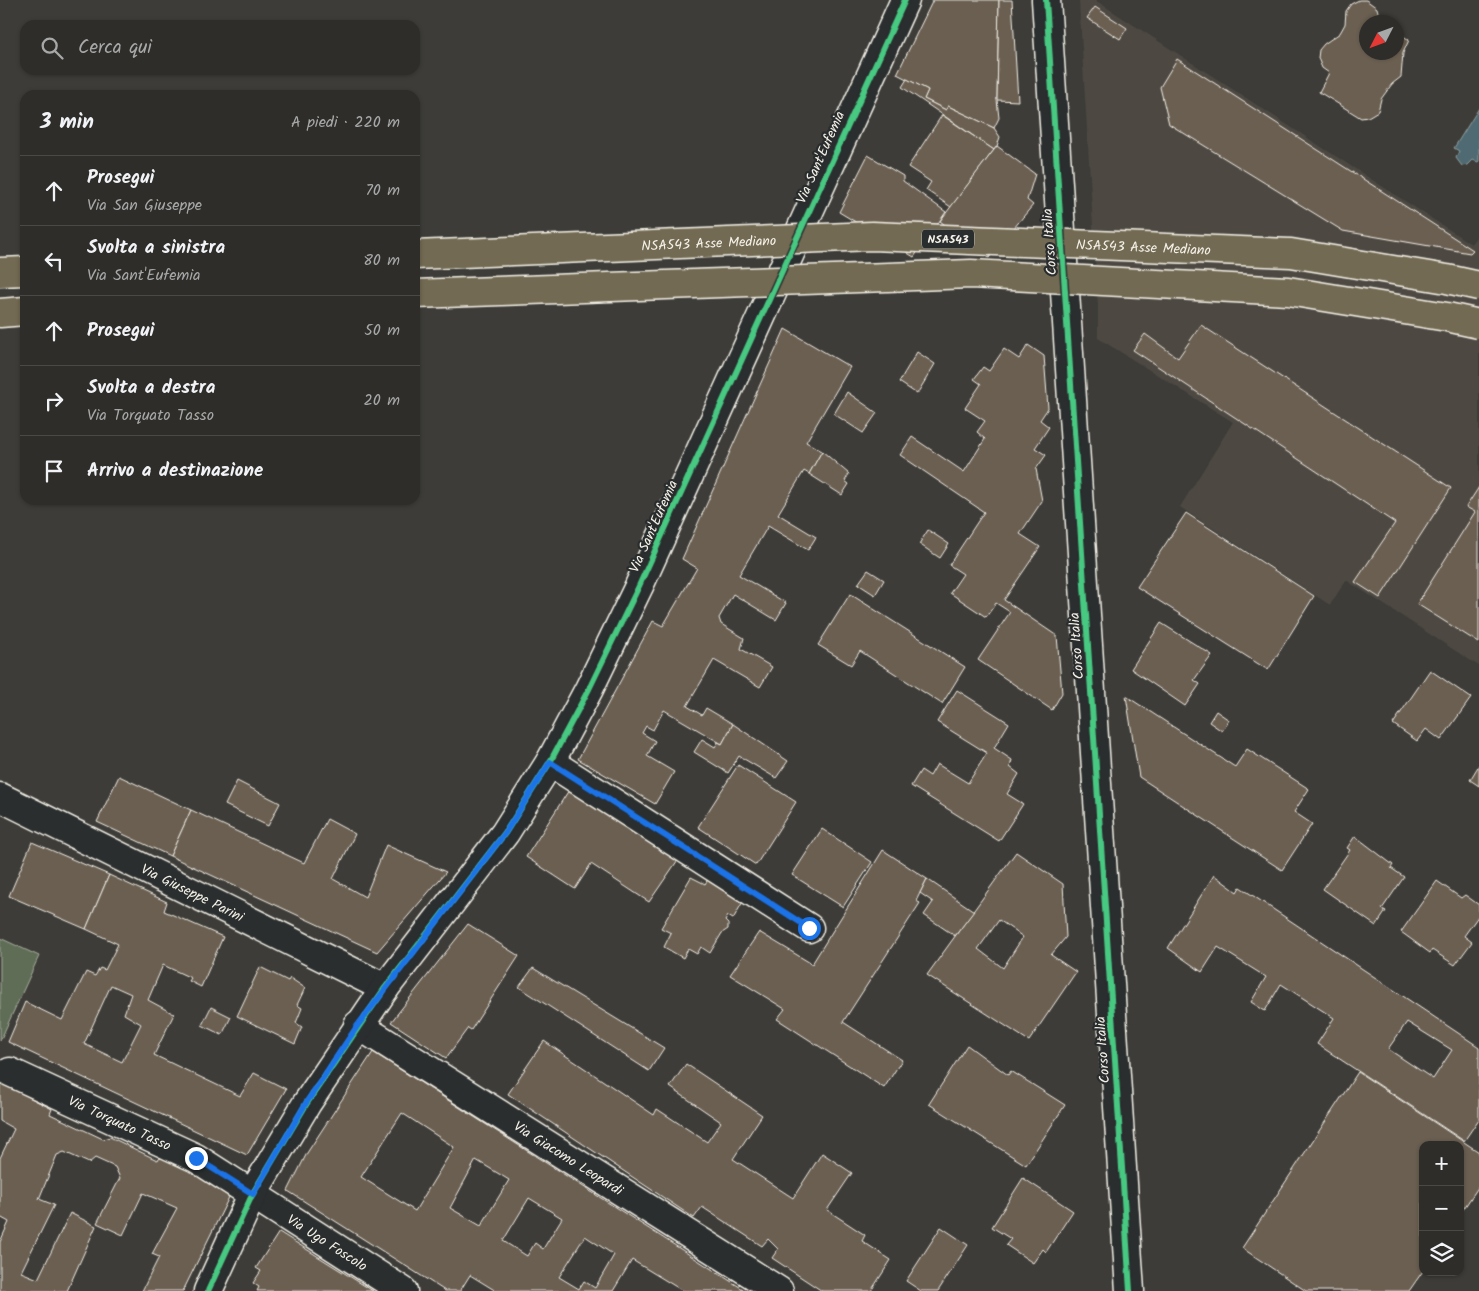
<!DOCTYPE html>
<html lang="it">
<meta charset="utf-8">
<style>
:root{--surface:#2e2d2a;--page:#363532;--text:#f1f3f6;--muted:#a7a8a8;--line:#494947}
body{margin:0;font-family:Kalam,sans-serif;background:var(--page);color:var(--text)}
.controls{position:absolute;right:15px;bottom:15px;display:grid;overflow:hidden;border-radius:10px;box-shadow:0 1px 4px #0004}
.controls button{width:45px;height:45px;display:grid;place-items:center;padding:0;border:0;border-bottom:1px solid var(--line);background:var(--surface);color:var(--text);font:25px sans-serif}
.compass{position:absolute;left:1359px;top:15px;width:45px;height:45px;border-radius:50%;background:var(--surface);box-shadow:0 1px 4px #0004;rotate:228deg}
.stop{position:absolute;width:15px;height:15px;margin:-11px;border:4px solid #1a73e8;border-radius:50%;background:#fff}
.stop.end{background:#1a73e8;border-color:#fff;box-shadow:0 1px 5px #0008}
.list{margin:0;padding:0;list-style:none}
h2{display:flex;justify-content:space-between;align-items:center;height:65px;margin:0;padding:0 20px;font-size:21px}
h2 small{font-size:16px;font-weight:400;color:var(--muted)}
.list li{display:grid;grid-template-columns:32px 1fr auto;gap:15px;align-items:center;box-sizing:border-box;height:70px;padding:0 20px;border-top:1px solid var(--line)}
.list b{display:block;font-size:19px;white-space:nowrap}
.list p{margin:0;font-size:16px;white-space:nowrap;color:var(--muted)}
.list em{font-size:16px;font-style:normal;color:var(--muted)}
.icon{flex:none;width:28px;height:28px;fill:none;stroke:currentColor;stroke-width:2;stroke-linecap:round;stroke-linejoin:round}
.map{position:relative;flex:none;width:1479px;height:1291px;overflow:hidden}
.search{position:absolute;background:var(--surface);box-shadow:0 1px 4px #0004;left:20px;top:20px;width:400px;height:55px;display:flex;align-items:center;gap:12px;box-sizing:border-box;padding:0 18px;border-radius:15px;color:var(--muted);font-size:19px}
.panel{position:absolute;background:var(--surface);box-shadow:0 1px 4px #0004;left:20px;top:90px;width:400px;height:415px;border-radius:15px}
.map>svg:first-child{display:block}
</style>
<div class="map">
<svg width="1479" height="1291" viewBox="0 0 1479 1291">
<rect width="100%" height="100%" fill="#3d3c38"/>
<filter id="ink" filterUnits="userSpaceOnUse"><feTurbulence type="fractalNoise" baseFrequency=".02" numOctaves="2"/><feDisplacementMap in="SourceGraphic" scale="10" xChannelSelector="R" yChannelSelector="G"/><feConvolveMatrix kernelMatrix="1 2 1 2 8 2 1 2 1" color-interpolation-filters="sRGB"/></filter>
<g filter="url(#ink)">
<!-- built -->
<polygon fill="#4d4943" points="1079,0 1095,0 1471,244 1479,233 1479,666 1346,580 1330,605 1180,507 1233,422 1098,338 1098,305"/>
<!-- green -->
<polygon fill="#5e6d56" stroke="#a9af9f" points="0,938 39,956 0,1041"/>
<!-- water -->
<polygon fill="#4f6a73" stroke="#91a0a2" points="1479,108 1479,161 1478,162 1473,160 1468,165 1462,166 1456,158 1459,151 1454,148"/>
<!-- building -->
<g fill="#6a5f51" stroke="#f4f1e8" fill-rule="evenodd">
<polygon points="933,0 999,0 997,100 999,118 994,128 948,106 946,110 924,99 928,90 897,74"/>
<polygon points="999,0 1012,0 1018,101 997,100"/>
<polygon points="1366,0 1377,8 1380,20 1384,22 1366,22 1366,52 1396,52 1396,31 1409,40 1403,53 1401,77 1392,84 1381,99 1378,111 1368,117 1361,118 1319,92 1329,73 1322,68 1318,58 1319,50 1324,44 1340,33 1345,24 1346,11 1351,4 1359,0"/>
<polygon points="1095,7 1127,28 1120,39 1087,18"/>
<polygon points="1177,59 1473,250 1470,253 1343,231 1169,124 1160,87"/>
<polygon points="907,79 928,90 924,99 946,110 948,106 994,128 1000,137 997,146 994,150 902,87"/>
<polygon points="942,115 994,150 951,207 926,190 931,182 908,167"/>
<polygon points="997,146 1035,174 1027,200 1033,205 989,258 940,221"/>
<polygon points="868,155 903,176 903,181 946,212 914,257 839,212"/>
<polygon points="1201,325 1451,488 1380,598 1355,582 1395,523 1133,350 1145,334 1178,358"/>
<polygon points="785,329 850,367 806,442 822,451 809,474 804,471 778,514 816,537 808,550 768,526 739,575 786,603 776,620 733,594 719,618 721,624 744,638 741,649 772,667 760,687 714,660 687,706 702,715 706,708 733,724 722,744 664,710 653,730 646,726 642,733 655,741 647,756 674,772 655,804 578,759 653,621 663,626 697,568 682,559"/>
<polygon points="1028,345 1044,356 1048,408 1040,420 1049,427 1035,448 1046,455 1036,469 1042,501 1020,534 1040,547 1004,600 1057,636 1062,693 1052,710 978,660 1010,612 996,603 986,617 950,593 963,574 949,565 984,512 900,455 912,437 964,472 985,439 977,432 985,421 965,408 981,384 974,379 983,367 989,371 1004,349 1019,359"/>
<polygon points="917,352 935,364 917,394 899,382"/>
<polygon points="847,392 877,413 863,433 834,414"/>
<polygon points="822,451 849,474 845,481 849,484 842,495 809,474"/>
<polygon points="1479,487 1479,643 1417,604 1475,512 1466,507"/>
<polygon points="1186,513 1314,596 1268,670 1137,587"/>
<polygon points="928,530 949,544 940,558 919,544"/>
<polygon points="868,570 884,580 875,595 858,584"/>
<polygon points="850,594 965,667 942,704 860,651 851,665 818,645"/>
<polygon points="1161,623 1212,655 1194,680 1200,684 1185,706 1131,669"/>
<polygon points="1430,670 1471,698 1441,740 1426,729 1417,741 1393,724"/>
<polygon points="957,690 1009,723 994,748 1012,760 1010,767 1019,774 1007,794 1023,804 999,841 911,786 921,770 930,776 937,764 968,783 987,753 937,722"/>
<polygon points="1126,696 1235,767 1247,749 1309,789 1294,812 1312,824 1282,870 1139,777"/>
<polygon points="1216,711 1229,720 1222,731 1209,722"/>
<polygon points="733,724 788,761 776,778 739,756 728,773 694,752 702,739 715,747 718,742 722,744"/>
<polygon points="738,765 796,802 756,865 698,827"/>
<polygon points="1479,765 1479,786 1470,780"/>
<polygon points="119,776 191,810 170,856 97,822"/>
<polygon points="237,781 280,803 268,826 225,805"/>
<polygon points="569,790 682,854 649,902 591,864 575,889 526,857"/>
<polygon points="191,810 304,863 327,819 355,834 333,879 365,897 386,845 446,872 377,952 170,856"/>
<polygon points="822,829 872,862 843,907 792,875"/>
<polygon points="1355,836 1393,865 1391,868 1404,877 1382,909 1386,911 1376,926 1323,889 1350,850 1347,848"/>
<polygon points="32,842 109,875 86,929 9,896"/>
<polygon points="883,850 927,879 916,901 920,903 843,1022 902,1060 884,1088 777,1019 785,1009 730,975 759,932 812,964"/>
<path d="M1016 852 1063 884 1066 937 1051 955 1076 972 1029 1041 927 975ZM999 920 1023 937 1003 968 978 949Z"/>
<path d="M109 875 167 902 164 911 223 937 201 987 189 981 191 978 163 965 148 1000 174 1014 154 1055 240 1096 254 1073 286 1089 247 1155 8 1042 25 1002 62 1020 86 972 95 976 100 968 105 970 118 944 86 929ZM111 985 131 994 124 1014 141 1024 122 1062 84 1044Z"/>
<path d="M1214 875 1237 892 1240 887 1479 1047V1119L1464 1141 1317 1044 1334 1018 1281 984 1265 1011 1251 1002 1266 977 1218 947 1202 972 1168 948ZM1407 1022 1452 1050 1433 1079 1388 1049Z"/>
<polygon points="710,876 745,898 733,919 728,916 725,921 728,924 728,929 722,933 710,953 701,947 697,954 688,949 683,958 664,947 671,933 661,928 691,877 705,884"/>
<polygon points="927,879 974,911 955,936 924,915 933,902 920,893"/>
<polygon points="1437,881 1461,898 1465,895 1479,905 1479,915 1464,936 1472,942 1455,965 1432,950 1430,953 1401,932"/>
<polygon points="468,924 519,956 471,1030 468,1028 446,1058 391,1022"/>
<polygon points="260,967 288,981 290,978 305,988 297,1005 302,1008 296,1023 302,1027 295,1044 237,1016"/>
<polygon points="533,968 664,1048 649,1071 519,987"/>
<polygon points="211,1007 231,1017 222,1035 202,1025"/>
<polygon points="544,1041 654,1115 657,1109 707,1142 721,1122 670,1087 686,1064 762,1115 733,1159 793,1198 822,1153 852,1173 827,1210 865,1235 862,1241 891,1260 871,1291 822,1291 772,1258 778,1249 768,1239 762,1246 702,1207 694,1218 508,1094"/>
<polygon points="967,1045 1008,1075 1011,1071 1065,1105 1026,1165 929,1104"/>
<path d="M373 1052 746 1291H683L632 1260 613 1291H496L470 1275 460 1291H445L288 1191 307 1153ZM402 1113 454 1147 415 1211 361 1177ZM476 1160 509 1180 481 1226 450 1208ZM529 1198 562 1218 543 1249 535 1243 527 1256 503 1241ZM585 1236 614 1255 595 1288 584 1281 579 1289 559 1277Z"/>
<polygon points="1358,1072 1479,1152 1479,1186 1460,1214 1460,1145 1423,1145 1423,1271 1409,1291 1306,1291 1242,1248"/>
<polygon points="0,1082 52,1109 50,1114 103,1139 110,1137 157,1160 165,1156 233,1189 183,1291 142,1291 159,1257 152,1254 177,1208 143,1193 123,1235 97,1223 120,1178 115,1167 95,1158 89,1163 64,1152 57,1155 39,1199 54,1205 21,1272 38,1279 70,1213 96,1226 67,1291 0,1291 0,1242 9,1222 0,1217 0,1158 14,1129 0,1121"/>
<polygon points="1023,1178 1073,1211 1046,1252 1043,1249 1033,1263 1006,1245 1011,1239 992,1227"/>
<polygon points="941,1227 968,1245 938,1291 921,1291 906,1281"/>
<polygon points="279,1232 373,1291 257,1291 259,1287 253,1283 261,1271 256,1268"/>
</g>
<g fill="none" stroke-linecap="round" stroke-linejoin="round">
<!-- minor casing -->
<g stroke="#f4f1e8" stroke-width="31">
<g id="minor">
<polyline points="550,762 809,928"/>
<path id="s1" d="M0 797 385 988"/>
<path id="s2" d="M358 1025 779 1291"/>
<path id="s3" d="M10 1072 196 1158 403 1291"/>
</g>
</g>
<!-- tertiary casing -->
<g stroke="#f4f1e8" stroke-width="31">
<g id="tertiary">
<polyline points="1046,0 1130,1291"/>
<polyline points="208,1291 253,1193 307,1103 385,988 505,833 550,762 589,689 639,586 905,0"/>
</g>
</g>
<!-- trunk casing -->
<g stroke="#f4f1e8" stroke-width="31">
<g id="trunk">
<polyline points="0,272 25,271"/>
<polyline points="0,313 25,311"/>
</g>
</g>
<!-- minor -->
<use href="#minor" stroke="#2a2d2e" stroke-width="28"/>
<!-- tertiary -->
<use href="#tertiary" stroke="#2a2d2e" stroke-width="28"/>
<!-- trunk -->
<use href="#trunk" stroke="#736b52" stroke-width="28"/>
<!-- trunk-bridge casing -->
<g stroke="#f4f1e8" stroke-width="31" stroke-linecap="butt">
<g id="trunk-bridge">
<path id="s4" d="M415 255 872 236 1291 253 1447 279 1479 286"/>
<polyline points="415,294 971,274 1288,291 1447,317 1479,324"/>
</g>
</g>
<!-- trunk-bridge -->
<use href="#trunk-bridge" stroke="#736b52" stroke-width="28"/>
<!-- cycleway casing -->
<g stroke="#2a2d2e" stroke-width="9">
<g id="cycleway">
<polyline points="1046,0 1130,1291"/>
<polyline points="208,1291 253,1193 307,1103 385,988 505,833 550,762 589,689 639,586 905,0"/>
</g>
</g>
<!-- cycleway -->
<use href="#cycleway" stroke="#46c982" stroke-width="6"/>
</g>
</g>
<g fill="none" stroke-linecap="round" stroke-linejoin="round" filter="url(#ink)">
<!-- route -->
<polyline stroke="#1a73e8" stroke-width="6" points="196,1158 253,1194 306,1103 358,1025 505,833 550,762 809,928"/>
</g>
<g text-anchor="middle" stroke-width="4.5" stroke-linejoin="round" paint-order="stroke">
<!-- shield labels -->
<rect fill="#2a2d2e" stroke="#b7b6b0" stroke-width="1" x="922" y="229.5" width="52" height="19" rx="4"/>
<g font-size="12" font-weight="bold" fill="#f4f1e8">
<text x="948" y="243">NSA543</text>
</g>
<!-- street labels -->
<g font-size="14" fill="#f4f1e8" stroke="#2a2d2e">
<text transform="translate(820 157) rotate(-66)" y="5">Via Sant'Eufemia</text>
<text transform="translate(1049 242) rotate(-94)" y="5">Corso Italia</text>
<text dy="5" stroke="none"><textPath href="#s4" startOffset="294">NSA543 Asse Mediano</textPath></text>
<text dy="5" stroke="none"><textPath href="#s4" startOffset="729">NSA543 Asse Mediano</textPath></text>
<text transform="translate(653 526) rotate(-66)" y="5">Via Sant'Eufemia</text>
<text transform="translate(1076 646) rotate(-94)" y="5">Corso Italia</text>
<text dy="5" stroke="none"><textPath href="#s1" startOffset="215">Via Giuseppe Parini</textPath></text>
<text transform="translate(1102 1050) rotate(-94)" y="5">Corso Italia</text>
<text dy="5" stroke="none"><textPath href="#s3" startOffset="121">Via Torquato Tasso</textPath></text>
<text dy="5" stroke="none"><textPath href="#s2" startOffset="249">Via Giacomo Leopardi</textPath></text>
<text dy="5" stroke="none"><textPath href="#s3" startOffset="361">Via Ugo Foscolo</textPath></text>
</g>
</g>
</svg>
<div class="controls">
<button>+</button>
<button>−</button>
<button><svg class="icon" aria-label="layers" viewBox="0 0 24 24"><path d="M12 4l9 5-9 5-9-5zM3 14l9 5 9-5"/></svg></button>
</div>
<svg class="compass" viewBox="-18 -18 36 36"><path d="M0-13l5 13h-10z" fill="#e53935"/><path d="M0 13l5-13h-10z" fill="#a7a8a8"/></svg>
<div class="stop" style="left:809px;top:928px"></div>
<div class="stop end" style="left:196px;top:1158px"></div>
<div class="search"><svg class="icon" aria-label="search" viewBox="0 0 24 24"><circle cx="10" cy="10" r="6"/><path d="M15 15l6 6"/></svg>Cerca qui</div>
<section class="panel">
<h2>3 min<small>A piedi · 220 m</small></h2>
<ul class="list">
<li><svg class="icon" aria-label="ahead" viewBox="0 0 24 24"><path d="M12 20V5M6 11l6-6 6 6"/></svg><div><b>Prosegui</b><p>Via San Giuseppe</p></div><em>70 m</em></li>
<li><svg class="icon" aria-label="left" viewBox="0 0 24 24"><path d="M17 20v-9H6M10 6l-5 5 5 5"/></svg><div><b>Svolta a sinistra</b><p>Via Sant'Eufemia</p></div><em>80 m</em></li>
<li><svg class="icon" aria-label="ahead" viewBox="0 0 24 24"><path d="M12 20V5M6 11l6-6 6 6"/></svg><div><b>Prosegui</b></div><em>50 m</em></li>
<li><svg class="icon" aria-label="right" viewBox="0 0 24 24"><path d="M7 20v-9h11M14 6l5 5-5 5"/></svg><div><b>Svolta a destra</b><p>Via Torquato Tasso</p></div><em>20 m</em></li>
<li><svg class="icon" aria-label="arrive" viewBox="0 0 24 24"><path d="M6 21V4h12l-3 4 3 4H6"/></svg><div><b>Arrivo a destinazione</b></div></li>
</ul>
</section>
</div>
